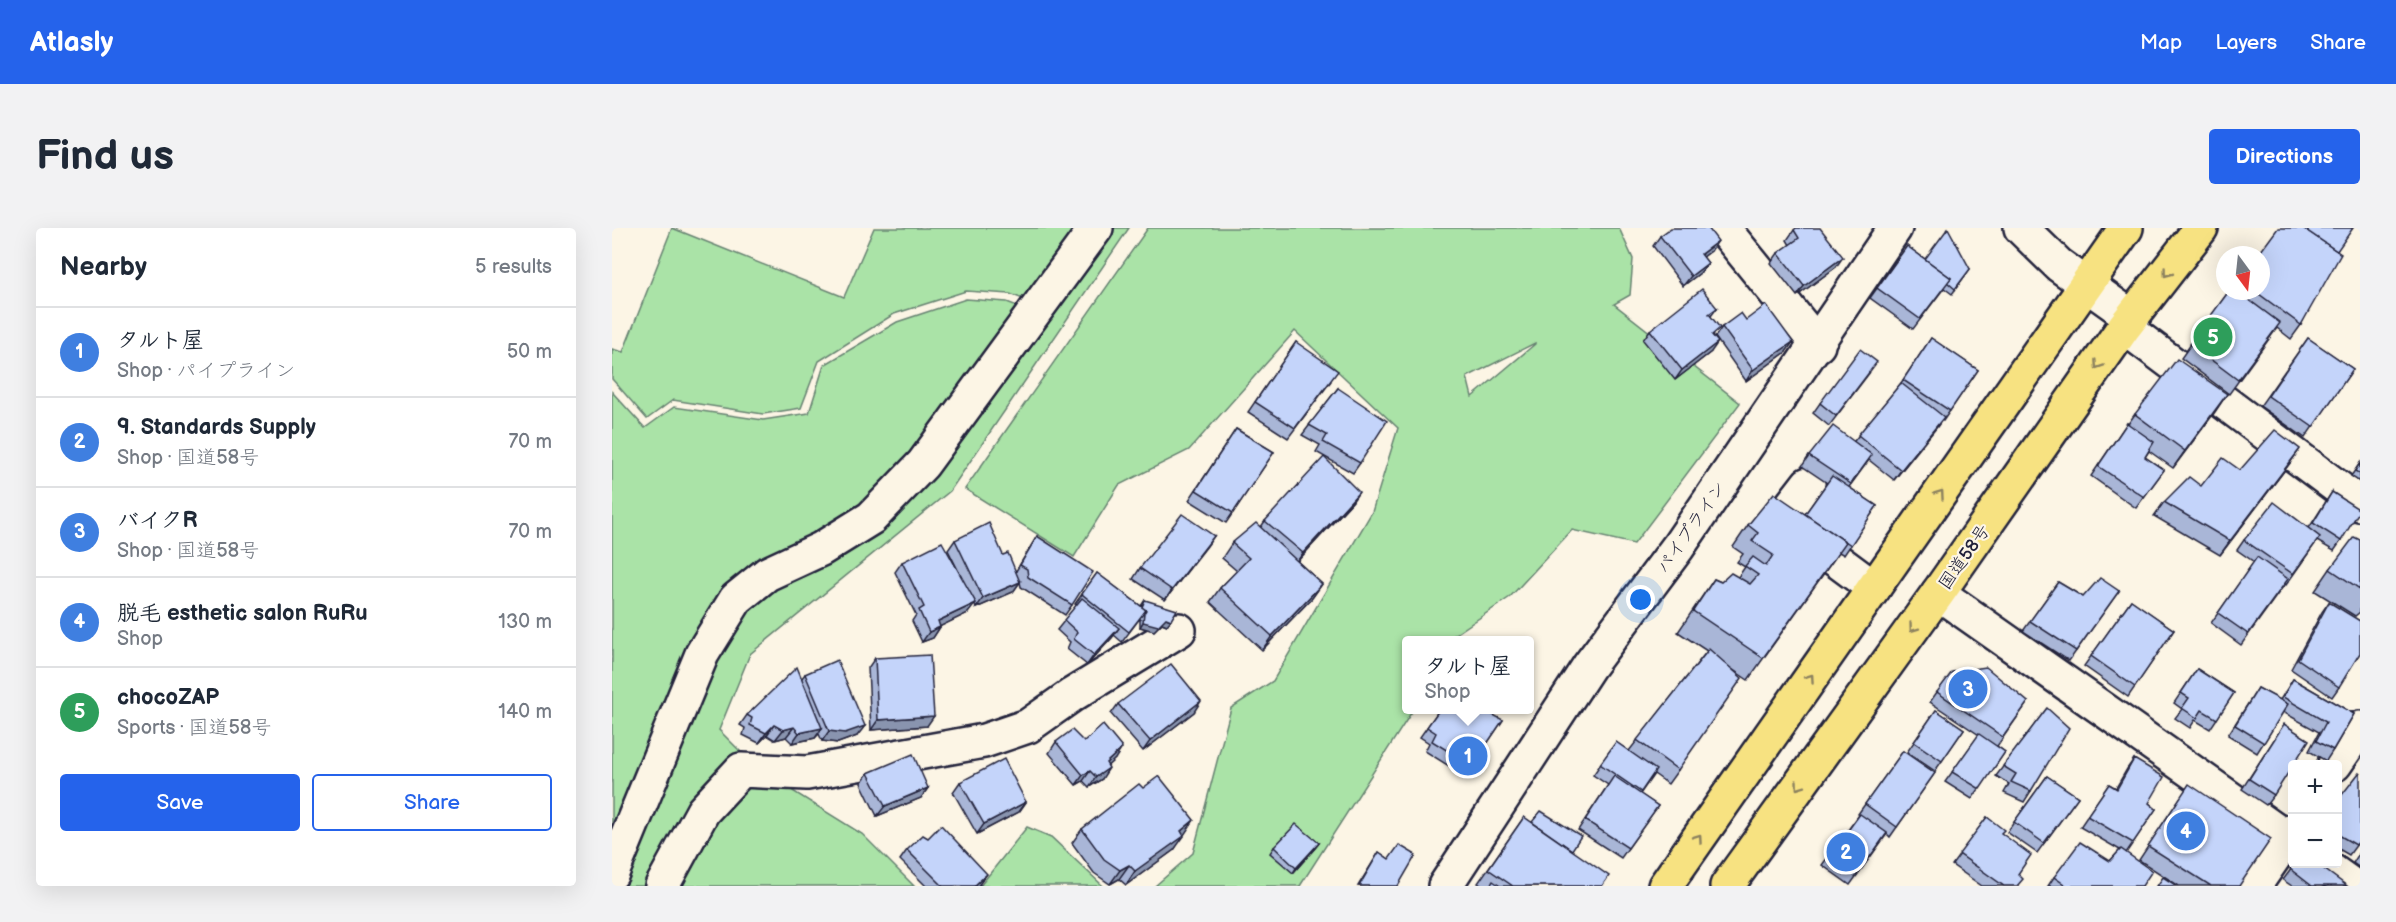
<!DOCTYPE html>
<meta charset="utf-8">
<style>
:root{--surface:#fff;--page:#f2f2f3;--text:#1f2937;--muted:#747a83;--line:#e0e1e3;--accent:#2563eb}
body{margin:0;font-family:"Balsamiq Sans","Klee One",sans-serif;background:var(--page);color:var(--text)}
.controls{position:absolute;right:18px;bottom:18px;display:grid;overflow:hidden;border-radius:6px;box-shadow:0 6px 24px #0002}
.controls button{width:54px;height:54px;display:grid;place-items:center;padding:0;border:0;border-bottom:2px solid var(--line);background:var(--surface);color:var(--text);font:30px sans-serif}
.compass{position:absolute;left:1604px;top:18px;width:54px;height:54px;border-radius:50%;background:var(--surface);box-shadow:0 6px 24px #0002;rotate:165deg}
.you{position:absolute;left:1029px;top:372px;width:21px;height:21px;margin:-15px;border:4px solid #fff;border-radius:50%;background:#1a73e8;box-shadow:0 0 0 9px #1a73e833}
.badge{display:grid;place-items:center;width:39px;height:39px;border-radius:50%;background:var(--accent);color:#fff;font-size:20px;font-weight:700}
.pin{position:absolute;translate:-50% -50%;border:3px solid #fff;box-shadow:0 2px 6px #0006}
.popup{position:absolute;left:790px;top:408px;width:132px;height:78px;box-sizing:border-box;display:grid;place-content:center;border-radius:6px;background:var(--surface);filter:drop-shadow(0 2px 4px #0005);font-size:20px;white-space:nowrap;color:var(--muted)}
.popup b{font-size:22px;color:var(--text)}
.popup::after{content:'';position:absolute;left:50%;top:100%;margin-left:-12px;border:12px solid transparent;border-top-color:var(--surface)}
.list{margin:0;padding:0;list-style:none}
h2{display:flex;justify-content:space-between;align-items:center;height:78px;margin:0;padding:0 24px;font-size:26px}
h2 small{font-size:20px;font-weight:400;color:var(--muted)}
.list li{display:grid;grid-template-columns:39px 1fr auto;gap:18px;align-items:center;box-sizing:border-box;height:90px;padding:0 24px;border-top:2px solid var(--line)}
.list b{display:block;font-size:22px;white-space:nowrap}
.list p{margin:0;font-size:20px;white-space:nowrap;color:var(--muted)}
.list em{font-size:20px;font-style:normal;color:var(--muted)}
.actions{display:flex;gap:12px;padding:18px 24px}
.actions a{flex:1;padding:14px 0;border:2px solid var(--accent);border-radius:6px;text-align:center;font-size:21px;color:var(--accent)}
.actions .main{background:var(--accent);color:#fff}
.map{position:relative;flex:none;width:1748px;height:658px;overflow:hidden;border-radius:6px}
header{display:flex;align-items:center;gap:36px;box-sizing:border-box;height:84px;padding:0 30px;background:var(--accent);color:#fff}
header strong{font-size:28px}
nav{display:flex;gap:33px;margin-inline-start:auto;font-size:21px}
.intro{display:flex;align-items:center;justify-content:space-between;box-sizing:border-box;height:144px;padding:0 36px}
h1{margin:0;font-size:42px}
.button{padding:15px 27px;border-radius:6px;background:var(--accent);color:#fff;font-size:21px;font-weight:700}
main{display:flex;gap:36px;padding:0 36px}
aside{flex:1;background:var(--surface);border-radius:6px;box-shadow:0 6px 24px #0002}
.map>svg:first-child{display:block}
</style>
<header>
<strong>Atlasly</strong>
<nav><a>Map</a><a>Layers</a><a>Share</a></nav>
</header>
<div class="intro"><h1>Find us</h1><a class="button">Directions</a></div>
<main>
<aside>
<h2>Nearby<small>5 results</small></h2>
<ul class="list">
<li><span class="badge" style="background:#3f7fe0">1</span><div><b>タルト屋</b><p>Shop · パイプライン</p></div><em>50 m</em></li>
<li><span class="badge" style="background:#3f7fe0">2</span><div><b>9. Standards Supply</b><p>Shop · 国道58号</p></div><em>70 m</em></li>
<li><span class="badge" style="background:#3f7fe0">3</span><div><b>バイクR</b><p>Shop · 国道58号</p></div><em>70 m</em></li>
<li><span class="badge" style="background:#3f7fe0">4</span><div><b>脱毛 esthetic salon RuRu</b><p>Shop</p></div><em>130 m</em></li>
<li><span class="badge" style="background:#2e9e5b">5</span><div><b>chocoZAP</b><p>Sports · 国道58号</p></div><em>140 m</em></li>
</ul>
<div class="actions"><a class="main">Save</a><a>Share</a></div>
</aside>
<div class="map">
<svg width="1748" height="658" viewBox="0 0 1748 658">
<rect width="100%" height="100%" fill="#fcf5e5"/>
<filter id="ink" filterUnits="userSpaceOnUse"><feTurbulence type="fractalNoise" baseFrequency=".0167" numOctaves="2"/><feDisplacementMap in="SourceGraphic" scale="12" xChannelSelector="R" yChannelSelector="G"/><feConvolveMatrix kernelMatrix="1 2 1 2 8 2 1 2 1" color-interpolation-filters="sRGB"/></filter>
<g filter="url(#ink)">
<!-- green -->
<g fill="#aae3a7" stroke="#668271" stroke-width="1.5" fill-rule="evenodd">
<polygon points="60,0 232,69 262,0 472,0 422,75 398,66 354,63 282,86 207,133 189,180 151,186 61,172 35,191 0,151 0,121 11,124"/>
<polygon points="492,0 517,0 338,263 138,426 107,502 132,527 45,634 31,658 1,658 120,387 138,364 239,316"/>
<path d="M536 0H1007L1021 31 1018 67 1002 76 1128 175 1022 316 960 302 898 369 835 412H794V482H801L688 658H543L581 625 619 480 661 453 760 284 786 200 683 103 577 222 507 257 462 329 353 261ZM923 115V116L860 169 855 149Z"/>
<polygon points="354,71 395,74 413,81 304,219 249,281 198,313 148,334 0,621 0,164 33,200 62,179 151,192 197,185 212,137 285,94"/>
<polygon points="132,549 168,555 250,606 302,658 65,658"/>
<polygon points="415,599 439,609 491,658 368,658"/>
</g>
<g fill="none" stroke-linecap="round" stroke-linejoin="round">
<!-- minor casing -->
<g stroke="#22223b" stroke-width="38">
<g id="minor">
<polyline points="1111,0 1206,117"/>
<polyline points="1409,0 1447,37 1521,90"/>
<polyline points="1512,99 1748,276"/>
<polyline points="1196,256 1169,291 1262,360"/>
<polyline points="1326,365 1680,614"/>
<polyline points="1723,536 1748,500"/>
<polyline points="1710,636 1741,658"/>
<polyline points="0,645 90,426 124,371 155,346 209,321 259,290 311,236 484,0"/>
<polyline points="50,658 91,583 129,542 195,545 372,513 416,498 460,467 567,402"/>
<polyline points="833,658 977,438 1066,319 1283,0"/>
<polyline points="1642,658 1680,603"/>
</g>
</g>
<!-- highway casing -->
<g stroke="#22223b" stroke-width="38">
<g id="highway">
<polyline points="1053,658 1514,0"/>
<polyline points="1115,658 1326,365 1512,99 1589,0"/>
</g>
</g>
<!-- minor -->
<use href="#minor" stroke="#fcf5e5" stroke-width="33"/>
<!-- highway -->
<use href="#highway" stroke="#f7e281" stroke-width="33"/>
</g>
<!-- wall -->
<g fill="#a9b6d7" stroke="#22223b" stroke-width="1.5">
<polygon points="1182,2 1224,39 1185,68 1159,35 1166,25 1178,17 1175,12"/>
<polygon points="1048,8 1099,23 1091,29 1096,35 1088,45 1071,58 1041,18"/>
<polygon points="1295,18 1313,31 1358,41 1340,66 1332,60 1301,101 1258,70"/>
<polygon points="1725,23 1689,97 1679,111 1665,100 1617,166 1569,130 1617,63 1649,63"/>
<polygon points="1105,80 1099,88 1102,109 1099,124 1063,152 1031,112 1038,102"/>
<polygon points="1134,92 1174,124 1134,153 1103,109 1110,99"/>
<polygon points="1319,110 1366,142 1331,193 1329,192 1282,252 1257,232 1237,259 1265,278 1232,327 1227,324 1136,452 1117,439 1066,542 1056,556 1042,546 1028,566 1046,578 1009,630 966,602 996,557 981,547 1004,514 1017,523 1095,423 1066,404 1102,351 1109,354 1126,349 1133,339 1125,334 1131,326 1121,319 1136,297 1193,286 1215,255 1190,238 1197,228 1242,213 1289,155"/>
<polygon points="1696,110 1741,141 1693,210 1648,178"/>
<polygon points="684,114 719,153 676,210 636,184"/>
<polygon points="1258,144 1217,198 1201,185 1208,175"/>
<polygon points="726,160 748,235 741,245 704,224 708,217 690,207"/>
<polygon points="1615,166 1561,240 1537,223 1533,229 1552,242 1524,280 1479,248 1515,195 1516,196 1523,186"/>
<polygon points="624,201 662,224 614,295 577,272"/>
<polygon points="1678,235 1608,327 1542,288 1552,274 1589,258"/>
<polygon points="1748,235 1748,254 1739,248"/>
<polygon points="1720,264 1729,313 1722,323 1705,313 1674,357 1673,356 1629,417 1599,395 1642,334 1625,322 1632,312 1697,300"/>
<polygon points="740,274 685,333 710,356 700,370 650,422 598,374 608,360 625,343 610,330 620,315 649,299 653,293"/>
<polygon points="425,308 460,377 453,387 409,359 408,354 401,364 364,380 362,376 356,385 328,398 328,399 321,410 310,414 300,393 304,387 283,344 290,334 347,344 336,322 343,312 404,343"/>
<polygon points="602,308 553,372 521,351 528,340"/>
<polygon points="1748,312 1748,384 1743,388 1703,363 1718,341"/>
<polygon points="485,345 529,378 533,372 555,397 550,395 542,403 528,399 528,390 510,414 502,407 475,437 455,421 458,414 445,402 465,377 463,376"/>
<polygon points="1446,354 1471,369 1507,363 1457,433 1411,403"/>
<polygon points="1519,372 1562,402 1516,469 1472,438"/>
<polygon points="1717,374 1727,459 1720,469 1679,441 1710,384"/>
<polygon points="263,430 315,498 259,502 256,440"/>
<polygon points="1585,441 1622,465 1598,501 1583,492 1578,500 1563,490 1570,481 1562,475"/>
<polygon points="193,446 245,508 226,515 210,513 207,506 203,510 180,515 174,509 163,512 155,507 147,515 131,507 133,500 128,497 135,487 190,450"/>
<polygon points="1681,451 1742,486 1721,522 1714,533 1697,523 1707,504 1671,484 1645,525 1616,507 1646,460 1668,472"/>
<polygon points="1325,464 1416,474 1385,518 1393,524 1360,571 1333,554 1367,507 1318,474"/>
<polygon points="506,476 582,484 531,523 499,486"/>
<polygon points="1435,480 1419,563 1412,574 1392,565 1397,556 1384,548"/>
<polygon points="827,482 891,492 853,548 813,523 817,515 808,509"/>
<polygon points="1324,482 1352,501 1323,543 1295,524"/>
<polygon points="1665,507 1662,567 1654,577 1630,561"/>
<polygon points="444,514 472,514 503,531 495,538 490,551 477,559 471,553 464,557 437,525"/>
<polygon points="1291,523 1323,545 1278,609 1275,606 1238,657 1210,637 1247,587 1246,586"/>
<polygon points="1522,531 1537,575 1544,581 1514,625 1530,658 1436,658 1442,649 1498,633 1508,622 1468,599 1497,556 1504,560 1515,541"/>
<polygon points="256,545 316,560 309,570 265,588 249,555"/>
<polygon points="1435,548 1466,569 1425,625 1395,604"/>
<polygon points="348,554 414,574 407,584 365,606 341,564"/>
<polygon points="1568,570 1627,658 1567,658 1527,632"/>
<polygon points="1725,573 1748,612 1737,627 1725,620"/>
<polygon points="912,589 960,622 990,658 870,658 866,655"/>
<polygon points="1375,589 1389,605 1406,646 1406,658 1370,658 1340,637"/>
<polygon points="470,601 571,607 562,622 514,657 507,651 498,656 482,645 460,615"/>
<polygon points="707,615 703,620 681,645 658,625 662,619"/>
<polygon points="295,622 368,657 366,658 314,658 288,632"/>
<polygon points="767,624 777,631 786,658 746,658"/>
<polygon points="1748,624 1748,640 1741,635"/>
<polygon points="1683,636 1735,658 1680,658 1671,652"/>
</g>
<!-- shaded-wall -->
<g fill="#8994af" stroke="#22223b" stroke-width="1.5">
<polygon points="1106,13 1099,23 1082,36 1089,26"/>
<polygon points="1231,29 1224,39 1185,68 1192,58"/>
<polygon points="1096,35 1088,45 1071,58 1079,48"/>
<polygon points="1106,114 1099,124 1063,152 1070,142"/>
<polygon points="1181,114 1174,124 1134,153 1141,142"/>
<polygon points="1615,166 1603,184 1561,240 1573,223"/>
<polygon points="1332,189 1325,199 1282,252 1289,242"/>
<polygon points="1688,221 1678,235 1608,327 1618,313"/>
<polygon points="747,264 740,274 684,335 691,325"/>
<polygon points="602,308 595,318 553,372 560,362"/>
<polygon points="408,354 401,364 364,380 371,370"/>
<polygon points="710,356 700,370 650,422 660,408"/>
<polygon points="364,375 356,385 319,403 326,393"/>
<polygon points="554,390 559,392 555,397 550,395 542,403 528,399 531,394"/>
<polygon points="328,399 321,410 310,414 317,404"/>
<polygon points="507,400 500,410 475,437 482,427"/>
<polygon points="589,473 582,484 531,523 538,513"/>
<polygon points="322,488 315,498 259,502 266,492"/>
<polygon points="162,497 155,507 147,515 154,505"/>
<polygon points="253,498 245,508 226,515 210,513 217,503"/>
<polygon points="182,499 174,509 163,512 171,502"/>
<polygon points="210,500 203,510 180,515 187,505"/>
<polygon points="510,520 503,531 487,546 494,535"/>
<polygon points="497,540 490,551 477,559 484,549"/>
<polygon points="478,543 471,553 464,557 471,547"/>
<polygon points="316,560 309,570 265,588 273,578"/>
<polygon points="414,574 407,584 365,606 372,596"/>
<polygon points="582,592 572,607 564,613 572,608 562,622 514,657 523,643"/>
<polygon points="707,615 703,620 681,645 684,640"/>
<polygon points="517,637 507,651 498,656 508,642"/>
<polygon points="375,646 366,658 362,658"/>
</g>
<!-- building -->
<g fill="#c4d4fa" stroke="#22223b" stroke-width="1.5">
<polygon points="1059,0 1096,0 1106,13 1089,26 1096,35 1079,48 1048,8"/>
<polygon points="1184,0 1208,0 1231,29 1192,58 1166,25 1187,10 1182,2"/>
<polygon points="1336,0 1358,41 1343,61 1335,54 1339,50 1313,31"/>
<polygon points="1666,0 1691,0 1729,26 1689,97 1643,63 1649,63 1649,27 1646,27"/>
<polygon points="1691,0 1741,0 1725,23"/>
<polygon points="1295,18 1339,50 1308,91 1265,60"/>
<polygon points="1090,61 1105,80 1097,86 1108,100 1100,107 1106,114 1070,142 1038,102"/>
<polygon points="1617,63 1625,63 1668,95 1626,152 1578,116"/>
<polygon points="1154,77 1181,114 1141,142 1110,99 1129,85 1134,92"/>
<polygon points="1319,110 1366,142 1338,183 1291,152"/>
<polygon points="1696,110 1741,141 1701,199 1656,168"/>
<polygon points="684,114 726,143 683,200 643,174"/>
<polygon points="1248,121 1265,134 1224,188 1208,175"/>
<polygon points="1565,131 1615,166 1573,223 1523,186"/>
<polygon points="1289,155 1332,189 1289,242 1246,207"/>
<polygon points="726,160 775,193 748,235 711,214 715,207 697,197"/>
<polygon points="1515,195 1542,214 1533,229 1552,242 1532,269 1486,238"/>
<polygon points="1221,198 1260,227 1239,256 1197,228"/>
<polygon points="624,201 662,224 621,285 584,262"/>
<polygon points="1663,202 1688,221 1618,313 1552,274 1577,249 1589,258 1611,230 1628,242"/>
<polygon points="712,229 747,264 691,325 653,293"/>
<polygon points="1748,235 1748,246 1743,243"/>
<polygon points="1220,248 1265,278 1239,317 1193,286"/>
<polygon points="1720,264 1748,282 1729,313 1701,295"/>
<polygon points="1162,265 1234,314 1151,430 1081,383 1102,351 1109,354 1119,345 1138,356 1146,347 1133,338 1141,329 1154,338 1161,327 1140,313 1146,305 1136,297"/>
<polygon points="1662,274 1708,309 1681,346 1632,312"/>
<polygon points="570,286 602,308 560,362 528,340"/>
<polygon points="377,295 391,327 396,325 408,354 371,370 343,312"/>
<polygon points="644,295 710,356 660,408 608,360 637,330 620,315"/>
<polygon points="425,308 481,344 460,377 416,349 415,341 408,337"/>
<polygon points="1742,309 1748,312 1748,361 1718,341"/>
<polygon points="330,314 364,375 326,393 328,399 317,404 307,382 312,379 290,334"/>
<polygon points="1645,329 1676,351 1636,406 1606,385"/>
<polygon points="485,345 534,382 517,404 470,366"/>
<polygon points="1488,350 1507,363 1464,423 1418,393 1446,354 1471,369"/>
<polygon points="470,370 507,400 482,427 462,411 465,404 452,392"/>
<polygon points="533,372 565,382 559,392 554,390 546,398 531,394 532,385 534,382 530,379"/>
<polygon points="1519,372 1562,402 1523,459 1479,428"/>
<polygon points="1717,374 1748,393 1748,425 1727,459 1686,431"/>
<polygon points="1097,421 1130,450 1066,542 1025,512"/>
<polygon points="318,427 322,488 266,492 263,430"/>
<polygon points="225,432 253,498 233,505 217,503 193,446"/>
<polygon points="559,436 589,473 538,513 506,476"/>
<polygon points="185,439 210,500 187,505 182,499 171,502 162,497 154,505 138,497 140,490 135,487"/>
<polygon points="1374,439 1416,474 1391,509 1325,464 1340,444"/>
<polygon points="1585,441 1622,465 1605,491 1590,482 1585,490 1570,480 1577,470 1569,465"/>
<polygon points="1681,451 1742,486 1721,522 1704,513 1714,494 1671,469"/>
<polygon points="1646,460 1676,476 1652,515 1623,497"/>
<polygon points="1435,480 1457,500 1419,563 1399,554 1404,546 1391,538"/>
<polygon points="827,482 872,482 891,492 860,538 820,513 824,505 815,499"/>
<polygon points="1324,482 1352,501 1330,533 1302,514"/>
<polygon points="1672,496 1697,512 1662,567 1637,551"/>
<polygon points="491,497 510,520 494,535 497,540 484,549 478,543 471,547 444,514 460,502 472,514"/>
<polygon points="1367,506 1393,524 1368,561 1340,544"/>
<polygon points="1004,514 1044,542 1029,564 988,536"/>
<polygon points="1291,523 1323,545 1285,599 1253,576"/>
<polygon points="301,526 316,560 273,578 256,545"/>
<polygon points="392,531 414,574 372,596 348,554"/>
<polygon points="1522,531 1552,549 1537,575 1544,581 1521,615 1475,588 1497,556 1505,561"/>
<polygon points="1747,545 1748,546 1748,612 1744,617 1725,606 1725,573"/>
<polygon points="547,548 582,592 569,603 572,608 523,643 517,637 508,642 492,631 470,601 527,556 531,560"/>
<polygon points="1002,548 1046,578 1016,620 973,592"/>
<polygon points="1435,548 1466,569 1432,615 1402,594"/>
<polygon points="1577,556 1659,611 1627,658 1599,658 1536,618"/>
<polygon points="929,583 969,608 960,622 920,594"/>
<polygon points="1248,586 1275,605 1245,647 1218,627"/>
<polygon points="912,589 997,648 990,658 901,658 876,641"/>
<polygon points="1375,589 1392,602 1389,605 1419,627 1406,646 1411,651 1405,658 1392,658 1347,626"/>
<polygon points="684,596 707,615 684,640 662,619"/>
<polygon points="329,597 375,646 362,658 331,658 295,622 311,607 316,610"/>
<polygon points="1468,614 1498,633 1509,621 1540,643 1530,658 1455,658 1442,649"/>
<polygon points="787,617 804,627 786,658 747,658 767,624 777,631"/>
<polygon points="1683,636 1705,636 1735,658 1700,658 1678,641"/>
<polygon points="1551,649 1565,658 1545,658"/>
<polygon points="881,653 888,658 878,658"/>
</g>
<!-- one-way arrows -->
<defs><path id="oneway-chevron" d="M-2-3.5L2.5 0L-2 3.5" fill="none" stroke-width="1.6" stroke-linecap="round" stroke-linejoin="round" transform="scale(1.5)"/></defs>
<g stroke="#8c825e">
<use href="#oneway-chevron" transform="translate(1555 45) rotate(127)"/>
<use href="#oneway-chevron" transform="translate(1486 137) rotate(124)"/>
<use href="#oneway-chevron" transform="translate(1328 266) rotate(-55)"/>
<use href="#oneway-chevron" transform="translate(1301 400) rotate(126)"/>
<use href="#oneway-chevron" transform="translate(1198 450) rotate(-55)"/>
<use href="#oneway-chevron" transform="translate(1187 558) rotate(126)"/>
<use href="#oneway-chevron" transform="translate(1086 610) rotate(-55)"/>
</g>
</g>
<g text-anchor="middle" stroke-width="4.5" stroke-linejoin="round" paint-order="stroke">
<!-- street labels -->
<g font-size="18" fill="#22223b" stroke="#fcf5e5">
<text transform="translate(1079 299) rotate(-55)" y="6">パイプライン</text>
<text transform="translate(1352 329) rotate(-55)" y="6">国道58号</text>
</g>
</g>
</svg>
<div class="controls">
<button>+</button>
<button>−</button>
</div>
<svg class="compass" viewBox="-18 -18 36 36"><path d="M0-13l5 13h-10z" fill="#e53935"/><path d="M0 13l5-13h-10z" fill="#747a83"/></svg>
<div class="you"></div>
<div class="pin badge" style="left:856px;top:528px;background:#3f7fe0">1</div>
<div class="popup"><b>タルト屋</b>Shop</div>
<div class="pin badge" style="left:1234px;top:624px;background:#3f7fe0">2</div>
<div class="pin badge" style="left:1356px;top:461px;background:#3f7fe0">3</div>
<div class="pin badge" style="left:1574px;top:603px;background:#3f7fe0">4</div>
<div class="pin badge" style="left:1601px;top:109px;background:#2e9e5b">5</div>
</div>
</main>
